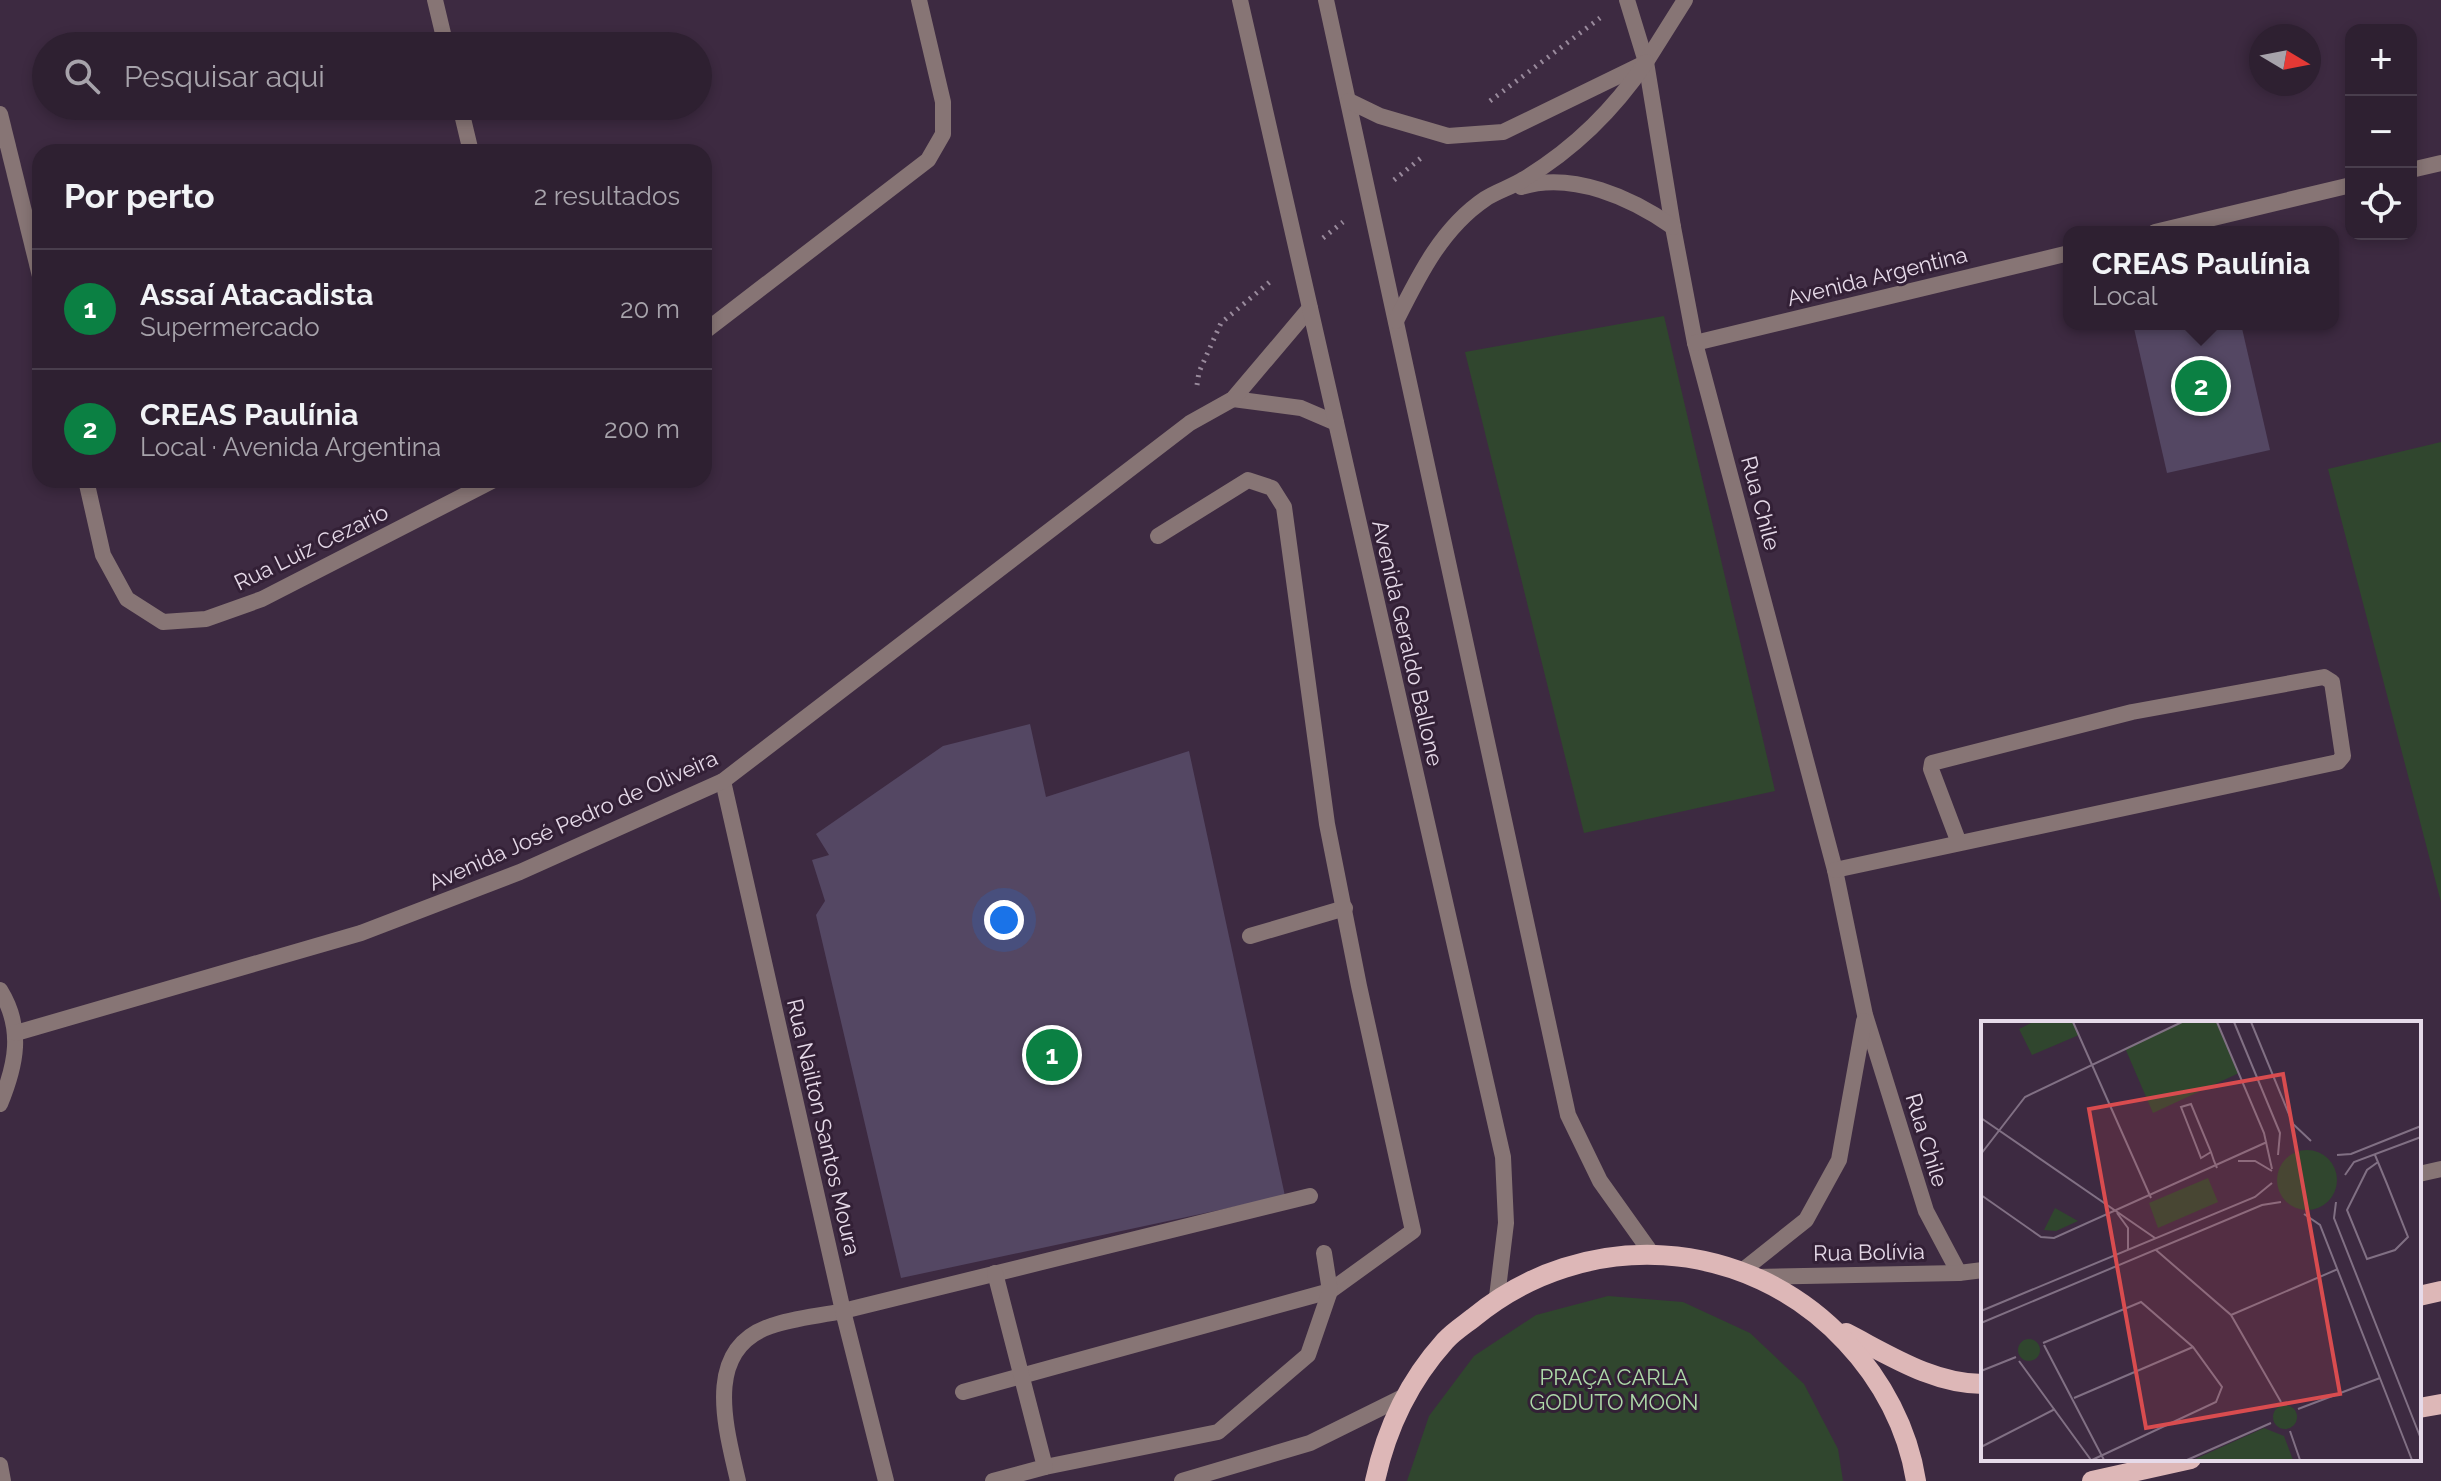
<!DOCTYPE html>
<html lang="pt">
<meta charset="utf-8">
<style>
:root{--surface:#2e2031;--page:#3a2d3d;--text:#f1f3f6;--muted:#a7a3ab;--line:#493e4d;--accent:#0b8043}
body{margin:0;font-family:Raleway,sans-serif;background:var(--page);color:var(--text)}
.controls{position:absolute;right:24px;top:24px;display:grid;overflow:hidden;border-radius:16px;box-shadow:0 4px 12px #0003}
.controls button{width:72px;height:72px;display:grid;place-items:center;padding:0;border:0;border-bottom:2px solid var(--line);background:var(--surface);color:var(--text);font:40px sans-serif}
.compass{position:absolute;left:2249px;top:24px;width:72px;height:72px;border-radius:50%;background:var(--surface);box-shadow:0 4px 12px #0003;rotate:100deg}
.you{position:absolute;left:1004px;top:920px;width:28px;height:28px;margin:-20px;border:6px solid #fff;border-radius:50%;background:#1a73e8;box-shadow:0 0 0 12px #1a73e833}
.badge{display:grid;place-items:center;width:52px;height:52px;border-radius:50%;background:var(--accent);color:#fff;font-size:26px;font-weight:700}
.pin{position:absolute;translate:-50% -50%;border:4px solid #fff;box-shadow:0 2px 8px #0006}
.popup{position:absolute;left:2063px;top:226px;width:276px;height:104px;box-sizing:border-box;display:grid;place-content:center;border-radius:16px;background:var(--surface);filter:drop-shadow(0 2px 6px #0005);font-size:26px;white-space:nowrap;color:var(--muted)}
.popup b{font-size:30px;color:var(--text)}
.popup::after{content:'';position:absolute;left:50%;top:100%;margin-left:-16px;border:16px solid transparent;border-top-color:var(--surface)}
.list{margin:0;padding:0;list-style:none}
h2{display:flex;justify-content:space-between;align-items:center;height:104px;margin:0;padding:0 32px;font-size:34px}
h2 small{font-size:26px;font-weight:400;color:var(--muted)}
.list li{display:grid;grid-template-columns:52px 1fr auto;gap:24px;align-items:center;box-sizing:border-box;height:120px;padding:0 32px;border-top:2px solid var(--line)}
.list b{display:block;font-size:30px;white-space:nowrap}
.list p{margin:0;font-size:26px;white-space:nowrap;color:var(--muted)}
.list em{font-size:26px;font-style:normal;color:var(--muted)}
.icon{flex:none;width:44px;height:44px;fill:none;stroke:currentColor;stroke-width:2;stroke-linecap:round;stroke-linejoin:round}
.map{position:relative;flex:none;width:2441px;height:1481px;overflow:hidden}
.search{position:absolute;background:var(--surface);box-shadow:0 4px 12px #0003;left:32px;top:32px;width:680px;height:88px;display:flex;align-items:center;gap:20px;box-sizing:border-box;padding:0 28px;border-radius:44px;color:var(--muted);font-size:30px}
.panel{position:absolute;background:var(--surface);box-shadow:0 4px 12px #0003;left:32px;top:144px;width:680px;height:344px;border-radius:24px}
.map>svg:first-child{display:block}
</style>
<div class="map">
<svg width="2441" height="1481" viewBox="0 0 2441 1481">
<rect width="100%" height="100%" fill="#3d2a41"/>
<!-- green -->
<g fill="#30462e">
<polygon points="1664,316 1775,791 1584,833 1465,352"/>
<polygon points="2441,442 2441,902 2328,469"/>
<polygon points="1608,1296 1683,1302 1750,1333 1804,1384 1838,1449 1843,1481 1407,1481 1429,1416 1474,1356 1536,1315"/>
</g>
<!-- building -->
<g fill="#544763">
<polygon points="2133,324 2241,324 2270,450 2167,473"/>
<polygon points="1030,724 1046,797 1189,751 1285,1196 901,1278 816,915 825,901 812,860 829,855 816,834 943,746"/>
</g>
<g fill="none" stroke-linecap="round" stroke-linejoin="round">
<!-- path -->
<g stroke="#998a9c" stroke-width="5" stroke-dasharray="2 6" stroke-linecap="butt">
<polyline points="1490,101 1600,18"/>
<polyline points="1394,180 1421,158"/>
<polyline points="1323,238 1343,222"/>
<polyline points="1197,385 1199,372 1221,323 1272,280"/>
</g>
<!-- service -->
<g stroke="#877575" stroke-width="16">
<polyline points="1250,936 1345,908"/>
<polyline points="963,1392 1330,1291 1413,1231 1359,986 1327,824 1284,507 1272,488 1248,480 1158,536"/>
<polyline points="1045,1467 1218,1432 1308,1355 1330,1291 1324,1253"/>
<path d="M738 1481C726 1428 702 1349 771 1326 793 1318 819 1316 843 1311L1310 1196"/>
<polyline points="993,1481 1045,1467 995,1273"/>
<polyline points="1182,1481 1310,1443 1405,1396"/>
</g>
<!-- minor -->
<g stroke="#877575" stroke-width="16">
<polyline points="435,0 446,46"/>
<polyline points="1627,0 1646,62 1673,227 1695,343 1835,870 1865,1015 1926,1211 1959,1273"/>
<polyline points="1646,62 1685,0"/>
<polyline points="460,106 471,152"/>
<polyline points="0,114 40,276"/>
<polyline points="2411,170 2441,163"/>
<polyline points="2155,232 2351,185"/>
<polyline points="704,332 928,160 943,134 943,102 919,0"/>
<polyline points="1695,343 2069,253"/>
<polyline points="1233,399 1301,408 1336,423"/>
<polyline points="86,480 103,555 127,599 163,622 206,619 262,599 494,480"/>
<polyline points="723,781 843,1311 886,1481"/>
<polyline points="1835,870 2338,762 2343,756 2332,682 2324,677 2132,712 1932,763 1931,769 1959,843"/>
<path d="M0 990C24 1029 16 1065 0 1104"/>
<polyline points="16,1033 361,933 520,872 723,781 1190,423 1233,399 1310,308"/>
<polyline points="2419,1174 2441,1169"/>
<polyline points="1742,1271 1806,1220 1839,1160 1864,1021"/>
<polyline points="1756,1277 1959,1273 1983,1270"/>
<polyline points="0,1465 3,1481"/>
</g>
<!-- tertiary -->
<g stroke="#877575" stroke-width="16">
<polyline points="1240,0 1503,1157 1506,1223 1497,1297"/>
<polyline points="1326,0 1568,1115 1600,1181 1652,1254"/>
<polyline points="1349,101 1380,116 1448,136 1503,132 1645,63"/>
<path d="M1521 187C1572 171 1632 198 1673 227"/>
<path d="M1396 321C1419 275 1442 228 1485 199 1497 191 1512 187 1524 179 1574 149 1613 111 1646 62"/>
</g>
<!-- primary -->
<g stroke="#ddb7b7" stroke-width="20">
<polyline points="2419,1296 2441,1291"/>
<path d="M1846 1333C1889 1355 1933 1384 1983 1384"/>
<polyline points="2419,1408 2441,1404"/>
<path d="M1375 1481C1386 1430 1409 1381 1445 1341 1453 1332 1464 1325 1473 1318 1584 1226 1747 1235 1846 1342 1882 1380 1908 1429 1916 1481"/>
<polyline points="2092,1481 2191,1459"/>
</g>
</g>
<g text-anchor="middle" stroke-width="6" stroke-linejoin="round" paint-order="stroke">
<!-- street labels -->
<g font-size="22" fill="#e6dae9" stroke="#332036">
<text transform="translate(1877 276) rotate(-14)" y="8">Avenida Argentina</text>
<text transform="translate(1761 503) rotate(75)" y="8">Rua Chile</text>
<text transform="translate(311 547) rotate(-26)" y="8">Rua Luiz Cezario</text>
<text transform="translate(1408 643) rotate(77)" y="8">Avenida Geraldo Ballone</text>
<text transform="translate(573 820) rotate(-24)" y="8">Avenida José Pedro de Oliveira</text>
<text transform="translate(824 1127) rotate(77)" y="8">Rua Nailton Santos Moura</text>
<text transform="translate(1927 1140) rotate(73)" y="8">Rua Chile</text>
<text transform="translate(1869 1252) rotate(-1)" y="8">Rua Bolívia</text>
</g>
<!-- park labels -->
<g font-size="22" fill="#add9a8" stroke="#332036">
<text x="1614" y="1385">PRAÇA CARLA<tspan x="1614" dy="25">GODUTO MOON</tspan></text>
</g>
</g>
<!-- overview -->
<g transform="translate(1981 1021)">
<rect width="440" height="440" fill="#3d2a41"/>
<path d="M52 1H92L98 14 51 34 38 8ZM201 1H236L258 52 172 92 144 27ZM296 159a30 30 0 1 1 60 0a30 30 0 1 1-60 0ZM227 157 237 181 177 207 168 182ZM74 187 97 200 75 210 63 209ZM37 329a11 11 0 1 1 22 0a11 11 0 1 1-22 0ZM292 396a12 12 0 1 1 24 0a12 12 0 1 1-24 0ZM283 407 303 415 312 439H212Z" fill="#30462e"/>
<path fill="none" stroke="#817084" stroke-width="2" d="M92 1 170 177M236 1 283 112 291 148M253 1 299 112 297 134M270 1 312 103 330 120M0 97 174 217M230 131 220 137 200 86 210 83 230 131 233 140 236 147M0 133 44 76 201 1M356 134 370 133 440 105M394 134 406 163 427 216 414 229 386 238 366 189 386 149 397 141M257 140H274L291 150M364 154 373 141 440 116M0 174 60 216 73 217 286 121M355 181 353 197 440 418M136 192 147 207V228M323 193 339 204 431 439M175 229 250 294 300 381M0 290 274 176 291 162M250 294 357 248M0 302 281 184 300 181M62 322 160 281 212 326 241 366 235 381 111 439M63 324 123 439M38 340 110 439M0 350 35 336M93 377 212 326M317 388 399 357M309 410 319 439M0 426 74 388M206 439 290 402"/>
<path fill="#d94c4f" fill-opacity="0.15" stroke="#d94c4f" stroke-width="4" d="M302 53 359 373 165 407 108 88Z"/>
<rect width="440" height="440" fill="none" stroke="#e6dae9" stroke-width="4"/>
</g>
</svg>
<div class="controls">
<button>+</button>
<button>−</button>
<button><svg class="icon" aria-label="locate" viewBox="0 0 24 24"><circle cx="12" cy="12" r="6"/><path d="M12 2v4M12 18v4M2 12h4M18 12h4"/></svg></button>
</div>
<svg class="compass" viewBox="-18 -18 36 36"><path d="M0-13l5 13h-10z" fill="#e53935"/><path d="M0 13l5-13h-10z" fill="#a7a3ab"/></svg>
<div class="you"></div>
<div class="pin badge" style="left:1052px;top:1055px">1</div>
<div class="pin badge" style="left:2201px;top:386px">2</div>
<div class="popup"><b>CREAS Paulínia</b>Local</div>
<div class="search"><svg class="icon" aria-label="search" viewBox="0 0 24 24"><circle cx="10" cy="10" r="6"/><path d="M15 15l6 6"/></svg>Pesquisar aqui</div>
<section class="panel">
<h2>Por perto<small>2 resultados</small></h2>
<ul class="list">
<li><span class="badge">1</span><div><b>Assaí Atacadista</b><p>Supermercado</p></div><em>20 m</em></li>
<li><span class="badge">2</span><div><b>CREAS Paulínia</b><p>Local · Avenida Argentina</p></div><em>200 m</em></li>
</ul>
</section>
</div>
